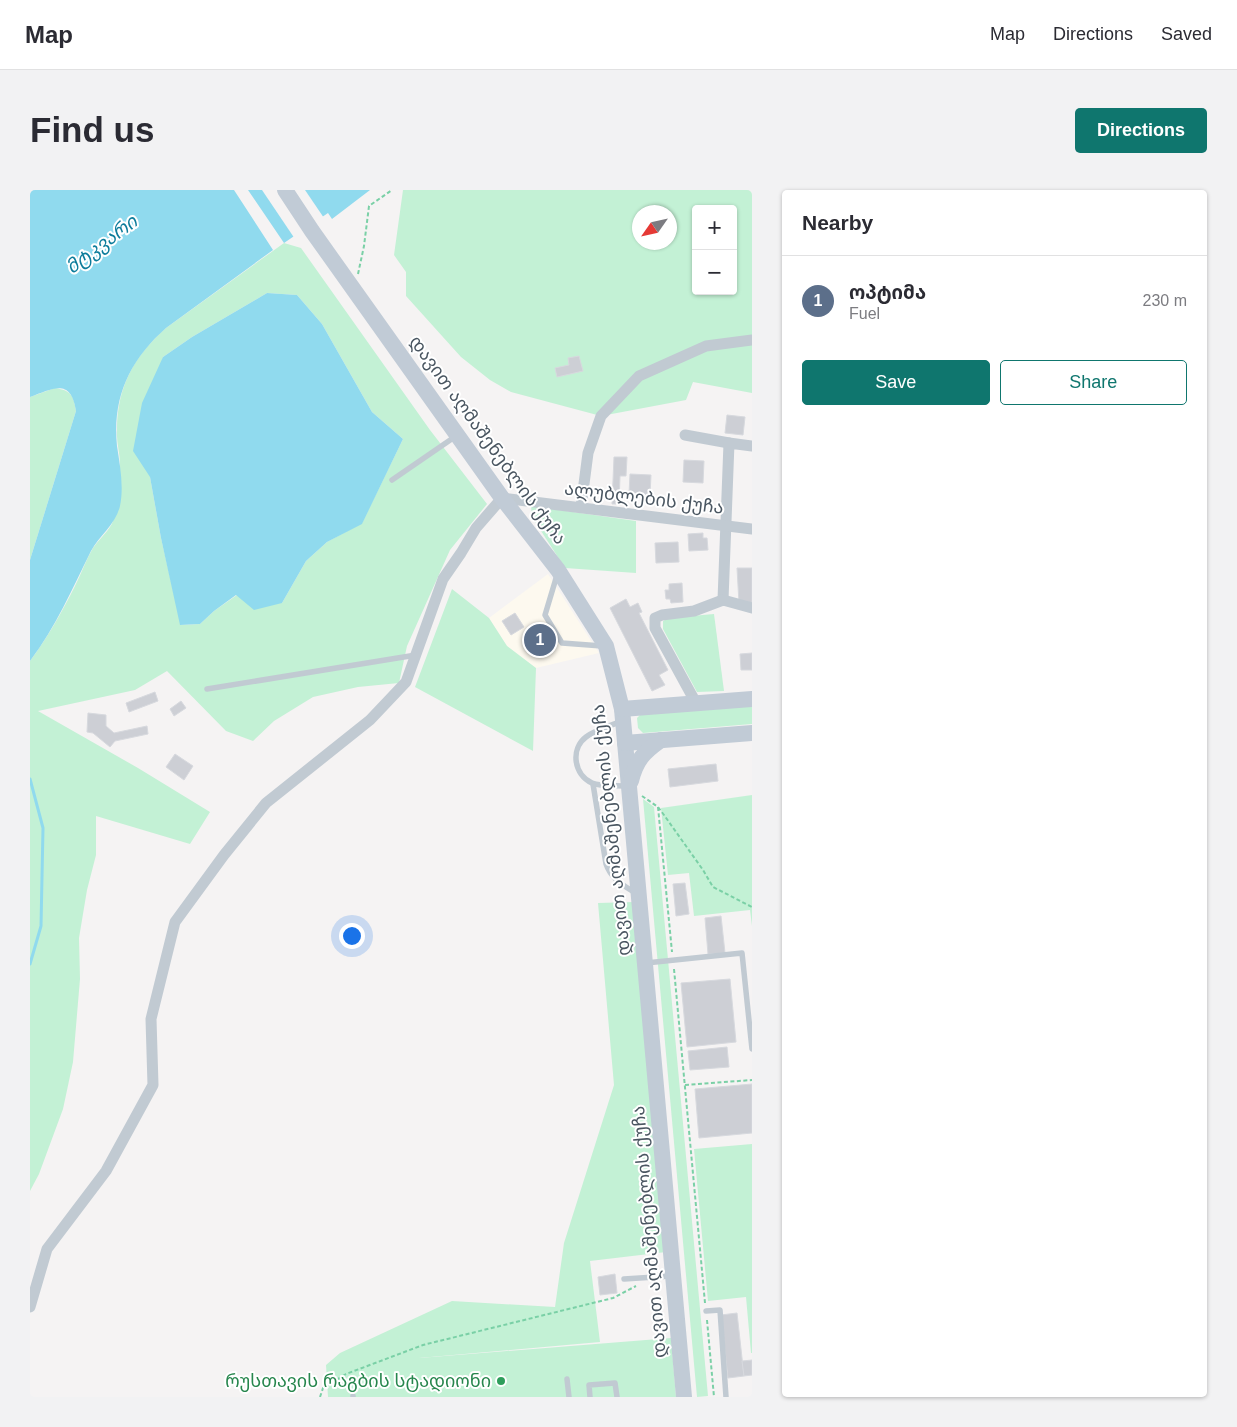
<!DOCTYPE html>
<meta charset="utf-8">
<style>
:root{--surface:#fff;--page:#f2f2f3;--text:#2b2b33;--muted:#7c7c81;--line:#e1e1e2;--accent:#0f766e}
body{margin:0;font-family:Helvetica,"Noto Sans Georgian",sans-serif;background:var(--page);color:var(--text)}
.controls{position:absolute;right:15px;top:15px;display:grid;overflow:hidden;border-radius:5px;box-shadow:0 1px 4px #0004}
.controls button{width:45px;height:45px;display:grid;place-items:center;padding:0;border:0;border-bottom:1px solid var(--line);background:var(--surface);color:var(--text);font:25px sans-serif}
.compass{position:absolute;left:602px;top:15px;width:45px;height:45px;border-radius:50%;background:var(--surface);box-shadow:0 1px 4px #0004;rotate:236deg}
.you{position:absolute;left:321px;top:745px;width:18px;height:18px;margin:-12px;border:4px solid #fff;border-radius:50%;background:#1a73e8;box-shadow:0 0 0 8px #1a73e833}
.badge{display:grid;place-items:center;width:32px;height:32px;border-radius:50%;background:var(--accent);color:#fff;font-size:16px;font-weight:700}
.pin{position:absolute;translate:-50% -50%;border:2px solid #fff;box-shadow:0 1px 5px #0006}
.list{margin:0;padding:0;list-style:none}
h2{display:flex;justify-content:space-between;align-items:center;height:65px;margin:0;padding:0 20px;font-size:21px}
h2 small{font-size:16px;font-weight:400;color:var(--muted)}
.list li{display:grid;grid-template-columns:32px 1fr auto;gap:15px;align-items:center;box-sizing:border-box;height:90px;padding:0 20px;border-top:1px solid var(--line)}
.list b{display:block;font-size:19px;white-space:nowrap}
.list p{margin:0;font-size:16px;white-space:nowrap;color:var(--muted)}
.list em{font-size:16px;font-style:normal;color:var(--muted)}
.actions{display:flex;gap:10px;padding:15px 20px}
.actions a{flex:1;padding:11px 0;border:1px solid var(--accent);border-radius:5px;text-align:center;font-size:18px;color:var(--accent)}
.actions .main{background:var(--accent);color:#fff}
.map{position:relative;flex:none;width:722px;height:1207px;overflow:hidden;border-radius:5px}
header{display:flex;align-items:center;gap:30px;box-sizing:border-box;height:70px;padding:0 25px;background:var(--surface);border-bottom:1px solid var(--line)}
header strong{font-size:24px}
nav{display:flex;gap:28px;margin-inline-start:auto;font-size:18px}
.intro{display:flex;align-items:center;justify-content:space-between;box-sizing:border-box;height:120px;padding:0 30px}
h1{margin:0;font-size:35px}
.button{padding:12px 22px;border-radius:5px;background:var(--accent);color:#fff;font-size:18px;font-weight:700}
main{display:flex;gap:30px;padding:0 30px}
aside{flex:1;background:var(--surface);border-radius:5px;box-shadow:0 1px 4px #0004}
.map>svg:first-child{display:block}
</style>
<header>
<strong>Map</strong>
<nav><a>Map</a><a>Directions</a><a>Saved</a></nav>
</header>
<div class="intro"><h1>Find us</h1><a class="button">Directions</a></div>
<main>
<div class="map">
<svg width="722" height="1207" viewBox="0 0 722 1207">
<rect width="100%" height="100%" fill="#f5f3f3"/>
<!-- commercial -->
<polygon fill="#fdf9ef" points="518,384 569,463 506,478 477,456 459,428"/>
<!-- green -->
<g fill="#c3f1d5" fill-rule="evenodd">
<path d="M373 0H722V203L663 192 656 210 571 226 481 202 460 190 431 167 376 106V82L364 65ZM666 19H703V101H666ZM610 22H640V52H610Z"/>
<path d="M254 53 271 58 400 240 457 314 420 360 377 456 369 493 328 497 283 507 244 531 223 551 196 541 137 481 105 500 8 521 108 578 180 622 160 654 66 626V665L57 700 49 748 50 789 43 872 33 919 9 984 0 1001V471C18 447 32 422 45 396 51 384 56 370 63 358 69 349 80 340 83 331 86 319 89 287 90 274 90 263 86 251 87 240 87 197 104 166 136 138ZM237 103 267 105 292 134 342 222 373 249 332 333 297 352 276 371 252 413 207 405 184 421 170 434 151 435 131 348 120 287 133 167 162 147Z"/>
<path d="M25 198C42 201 43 205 46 221L0 370V207Z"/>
<polygon points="501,316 606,331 606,383 535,378 502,327"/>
<polygon points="422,399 459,428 477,456 506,478 503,561 385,497"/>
<polygon points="684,424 694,501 667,502 633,439 633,431 639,428"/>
<polygon points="722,516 722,534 613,543 608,538 607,528 611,524"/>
<polygon points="722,605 722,736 720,720 664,726 659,683 638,685 631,618"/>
<polygon points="613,609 624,617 678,1206 667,1207"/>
<polygon points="603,712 636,1062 560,1071 570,1152 389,1168 641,1148 646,1207 298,1207 296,1175 310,1163 422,1111 525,1117 534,1053 584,895 568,713"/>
<polygon points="722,954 722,1163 721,1163 716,1107 678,1111 664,959"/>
</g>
<!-- water -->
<g fill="#90daee">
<path d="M0 0H204L243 60 136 138C100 170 82 207 87 256 90 276 94 296 90 316 86 334 69 346 61 361 42 399 26 437 0 471V370L46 221C41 188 24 198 0 207Z"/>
<polygon points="218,0 340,0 302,29 298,23 254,53"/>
<polygon points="237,103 267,105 292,134 342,222 373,249 332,334 297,352 276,371 252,413 224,420 206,405 184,421 170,434 150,435 131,348 120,287 103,261 112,213 133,167 162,147"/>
</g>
<!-- pier -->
<polygon fill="#f5f3f3" points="232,0 275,0 294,28 265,49"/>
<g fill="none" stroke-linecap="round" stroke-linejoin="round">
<!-- stream -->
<polyline stroke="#90daee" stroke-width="3" points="0,589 13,638 11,736 0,774"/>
</g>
<!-- building -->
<g fill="#cdcfd5" stroke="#d7d9de">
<polygon points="549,166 553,181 527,187 525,178 539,175 538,168"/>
<polygon points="697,225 715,227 713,245 695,243"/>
<polygon points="584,267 597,267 596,286 590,286 589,314 582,314"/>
<polygon points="654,270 674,271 673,293 653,292"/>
<polygon points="600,284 621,285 620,305 599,304"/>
<polygon points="673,343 673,348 677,348 678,360 659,361 658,344"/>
<polygon points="648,352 649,372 626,373 625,353"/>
<polygon points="707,378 722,378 722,413 709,413"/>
<polygon points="652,393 653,412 641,413 640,409 636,409 635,400 639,400 639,394"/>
<polygon points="596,409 600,417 608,413 612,422 609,423 638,480 629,485 635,495 622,501 580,418"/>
<polygon points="485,423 494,437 481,445 472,431"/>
<polygon points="499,442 512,461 507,464 495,445"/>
<polygon points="514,442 520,451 509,457 504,448"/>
<polygon points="722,463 722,480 711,480 710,464"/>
<polygon points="125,502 128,511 99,522 96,513"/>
<polygon points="151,511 156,518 144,526 140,519"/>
<polygon points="58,523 76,525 76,536 84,543 117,536 118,544 85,551 80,557 63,543 57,542"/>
<polygon points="145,564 163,576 154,590 136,577"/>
<polygon points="686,574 688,591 640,597 638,579"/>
<polygon points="655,693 659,724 646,726 643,694"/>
<polygon points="691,726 695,763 678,764 675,728"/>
<polygon points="700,789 706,852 657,857 651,793"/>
<polygon points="697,857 699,877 660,880 658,861"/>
<polygon points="722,894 722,943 669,948 665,899"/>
<polygon points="585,1084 587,1103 570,1105 568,1087"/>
<polygon points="707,1123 714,1186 698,1188 691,1125"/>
<polygon points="722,1170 722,1185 714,1186 712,1171"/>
</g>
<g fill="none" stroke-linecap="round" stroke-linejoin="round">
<!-- path -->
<g stroke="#7ad0a6" stroke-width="2" stroke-dasharray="4 2.5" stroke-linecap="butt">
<polyline points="328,84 334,56 339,16 362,0"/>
<polyline points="612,606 628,617 634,625 673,680 683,697 722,717"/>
<polyline points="628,617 642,762"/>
<polyline points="644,779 675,1113"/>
<polyline points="655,895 722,890"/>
<polyline points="677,1130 684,1207"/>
<polyline points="290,1207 293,1198 316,1184 393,1155 583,1108 606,1096"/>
</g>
<!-- lane -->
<g stroke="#c1cad2" stroke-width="5.5">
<polyline points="362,290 426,246"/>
<polyline points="527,385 515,425 532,453 572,456"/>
<polyline points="177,499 386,465"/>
<path d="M592 531C580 536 565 540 556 547 540 559 544 585 562 593 571 597 587 595 597 596"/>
<path d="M563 594 576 674C581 689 593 695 607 704"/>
<polyline points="616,773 712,763 722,859"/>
<polyline points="594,1089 641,1086"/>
<polyline points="676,1121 690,1120 696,1207"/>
<polyline points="537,1189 539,1207"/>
<polyline points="323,1206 323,1207"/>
<polyline points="560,1207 559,1195 585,1193 587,1207"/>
</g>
<!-- street -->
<g stroke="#c1cad2" stroke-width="11">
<polyline points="655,245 699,253"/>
<polyline points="551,317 558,263 571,226 609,186 676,156 722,150"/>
<polyline points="693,410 699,253 722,256"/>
<polyline points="666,513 625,438 625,428 632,425 664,421 693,410 722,418"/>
<polyline points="0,1117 17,1059 76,981 123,895 121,829 145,732 194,665 236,613 340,530 376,492 413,389 431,363 446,338 472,308 722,339"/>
</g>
<!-- secondary -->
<g stroke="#c1cbd6" stroke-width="16">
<polyline points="255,0 282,41 472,308 528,380 576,456 592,519 654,1207"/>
<polyline points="592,519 722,509"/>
<polyline points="595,553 722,543"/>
<path d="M601 591C606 570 614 562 631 550"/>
</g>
</g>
<!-- markers -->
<circle fill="#2e9e5b" stroke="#fff" stroke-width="2" cx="471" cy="1191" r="5"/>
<g text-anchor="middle" stroke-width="4" stroke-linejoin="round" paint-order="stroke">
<!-- street labels -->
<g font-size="18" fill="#4a5661" stroke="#fff">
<text transform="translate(458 250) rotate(54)" y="6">დავით აღმაშენებლის ქუჩა</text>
<text transform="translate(614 308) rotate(7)" y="6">ალუბლების ქუჩა</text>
<text transform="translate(581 640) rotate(-96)" y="6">დავით აღმაშენებლის ქუჩა</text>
<text transform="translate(619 1042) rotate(-95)" y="6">დავით აღმაშენებლის ქუჩა</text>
</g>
<!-- leisure labels -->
<g font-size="18" fill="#27864d" stroke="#fff" text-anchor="end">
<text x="461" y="1197">რუსთავის რაგბის სტადიონი</text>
</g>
<!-- water labels -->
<g font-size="19" font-style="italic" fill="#0c7c9b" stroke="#fff">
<text transform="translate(71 54) rotate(-37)" y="7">მტკვარი</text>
</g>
</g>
</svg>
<div class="controls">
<button>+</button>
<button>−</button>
</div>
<svg class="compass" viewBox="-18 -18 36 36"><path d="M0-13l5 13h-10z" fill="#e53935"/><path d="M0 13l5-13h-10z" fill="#7c7c81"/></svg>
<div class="you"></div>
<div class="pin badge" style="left:510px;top:450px;background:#5c6f8a">1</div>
</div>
<aside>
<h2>Nearby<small></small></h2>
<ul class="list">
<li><span class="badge" style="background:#5c6f8a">1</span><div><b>ოპტიმა</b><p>Fuel</p></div><em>230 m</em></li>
</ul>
<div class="actions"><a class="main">Save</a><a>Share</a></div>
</aside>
</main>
